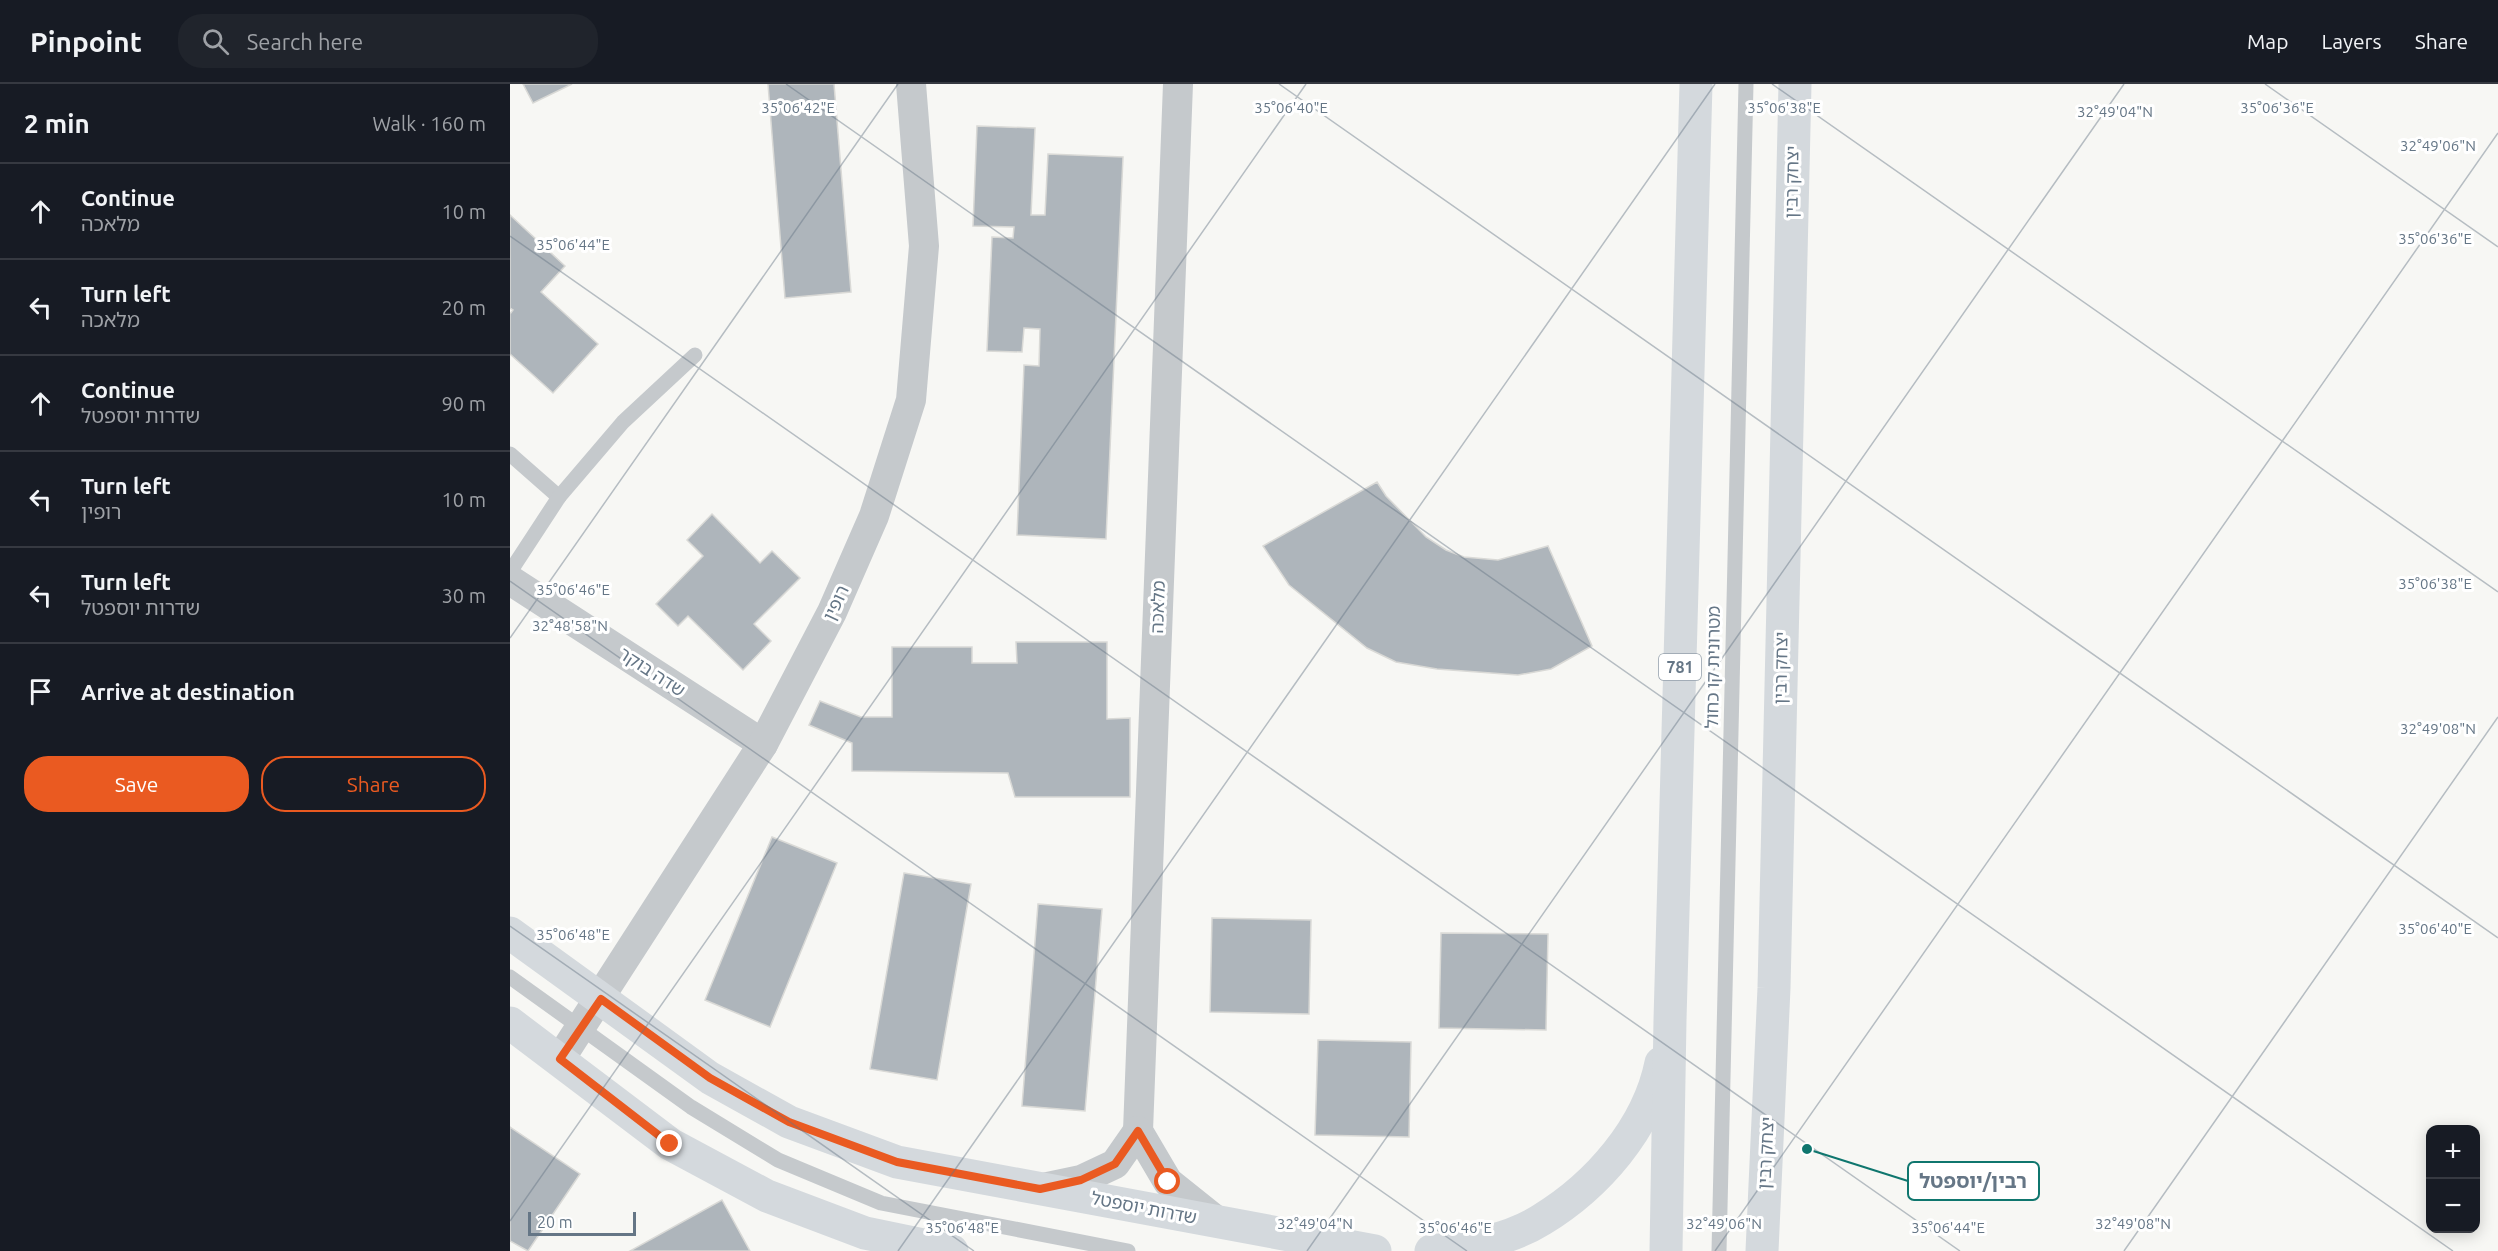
<!DOCTYPE html>
<meta charset="utf-8">
<style>
:root{--surface:#171b24;--page:#20242c;--text:#f1f3f6;--muted:#9ea1a6;--line:#363941;--accent:#ea5a21}
body{margin:0;font-family:Ubuntu,"Noto Sans Hebrew",sans-serif;background:var(--page);color:var(--text)}
.controls{position:absolute;right:18px;bottom:18px;display:grid;overflow:hidden;border-radius:12px;box-shadow:0 3px 15px #0003}
.controls button{width:54px;height:54px;display:grid;place-items:center;padding:0;border:0;border-bottom:2px solid var(--line);background:var(--surface);color:var(--text);font:30px sans-serif}
.scale{position:absolute;left:18px;bottom:15px;width:108px;box-sizing:border-box;padding-left:6px;border:3px solid #657686;border-top:0;font-size:16px;line-height:21px;white-space:nowrap;color:#657686;-webkit-text-stroke:4px #fff;paint-order:stroke}
.stop{position:absolute;width:18px;height:18px;margin:-14px;border:4px solid #ea5a21;border-radius:50%;background:#fff}
.stop.end{background:#ea5a21;border-color:#fff;box-shadow:0 2px 6px #0008}
.list{margin:0;padding:0;list-style:none}
h2{display:flex;justify-content:space-between;align-items:center;height:78px;margin:0;padding:0 24px;font-size:26px}
h2 small{font-size:20px;font-weight:400;color:var(--muted)}
.list li{display:grid;grid-template-columns:39px 1fr auto;gap:18px;align-items:center;box-sizing:border-box;height:96px;padding:0 24px;border-top:2px solid var(--line)}
.list b{display:block;font-size:22px;white-space:nowrap}
.list p{margin:0;font-size:20px;white-space:nowrap;color:var(--muted)}
.list em{font-size:20px;font-style:normal;color:var(--muted)}
.actions{display:flex;gap:12px;padding:18px 24px}
.actions a{flex:1;padding:14px 0;border:2px solid var(--accent);border-radius:24px;text-align:center;font-size:21px;color:var(--accent)}
.actions .main{background:var(--accent);color:#fff}
.icon{flex:none;width:33px;height:33px;fill:none;stroke:currentColor;stroke-width:2;stroke-linecap:round;stroke-linejoin:round}
.map{position:relative;flex:none;width:1988px;height:1167px;overflow:hidden}
header{display:flex;align-items:center;gap:36px;box-sizing:border-box;height:84px;padding:0 30px;background:var(--surface);border-bottom:2px solid var(--line)}
header strong{font-size:28px}
nav{display:flex;gap:33px;margin-inline-start:auto;font-size:21px}
.search{width:420px;height:54px;background:var(--page);display:flex;align-items:center;gap:15px;box-sizing:border-box;padding:0 21px;border-radius:24px;color:var(--muted);font-size:22px}
main{display:flex}
aside{flex:1;background:var(--surface)}
.map>svg:first-child{display:block}
</style>
<header>
<strong>Pinpoint</strong>
<div class="search"><svg class="icon" aria-label="search" viewBox="0 0 24 24"><circle cx="10" cy="10" r="6"/><path d="M15 15l6 6"/></svg>Search here</div>
<nav><a>Map</a><a>Layers</a><a>Share</a></nav>
</header>
<main>
<aside>
<h2>2 min<small>Walk · 160 m</small></h2>
<ul class="list">
<li><svg class="icon" aria-label="ahead" viewBox="0 0 24 24"><path d="M12 20V5M6 11l6-6 6 6"/></svg><div><b>Continue</b><p>מלאכה</p></div><em>10 m</em></li>
<li><svg class="icon" aria-label="left" viewBox="0 0 24 24"><path d="M17 20v-9H6M10 6l-5 5 5 5"/></svg><div><b>Turn left</b><p>מלאכה</p></div><em>20 m</em></li>
<li><svg class="icon" aria-label="ahead" viewBox="0 0 24 24"><path d="M12 20V5M6 11l6-6 6 6"/></svg><div><b>Continue</b><p>שדרות יוספטל</p></div><em>90 m</em></li>
<li><svg class="icon" aria-label="left" viewBox="0 0 24 24"><path d="M17 20v-9H6M10 6l-5 5 5 5"/></svg><div><b>Turn left</b><p>רופין</p></div><em>10 m</em></li>
<li><svg class="icon" aria-label="left" viewBox="0 0 24 24"><path d="M17 20v-9H6M10 6l-5 5 5 5"/></svg><div><b>Turn left</b><p>שדרות יוספטל</p></div><em>30 m</em></li>
<li><svg class="icon" aria-label="arrive" viewBox="0 0 24 24"><path d="M6 21V4h12l-3 4 3 4H6"/></svg><div><b>Arrive at destination</b></div></li>
</ul>
<div class="actions"><a class="main">Save</a><a>Share</a></div>
</aside>
<div class="map">
<svg width="1988" height="1167" viewBox="0 0 1988 1167">
<rect width="100%" height="100%" fill="#f7f7f4"/>
<!-- building -->
<g fill="#aeb5bb" stroke="#d9d9d6" stroke-width="1.5">
<polygon points="13,0 62,0 23,19"/>
<polygon points="258,0 324,0 341,208 275,214"/>
<polygon points="467,42 525,44 521,131 535,131 538,70 613,73 596,455 507,451 514,281 529,282 530,245 514,244 512,268 477,267 482,153 503,154 504,143 463,142"/>
<polygon points="0,131 55,182 31,208 88,260 43,309 0,270 0,230 3,226 0,224"/>
<polygon points="867,398 876,412 916,453 936,466 954,473 988,476 1038,462 1082,562 1041,585 1008,591 927,585 886,578 857,564 779,501 753,462"/>
<polygon points="202,430 250,479 262,467 290,494 244,540 261,557 233,586 178,532 168,542 146,520 193,472 177,456"/>
<polygon points="506,558 597,558 597,635 620,634 620,713 505,713 498,689 342,687 342,659 299,641 310,617 351,633 382,633 382,563 462,563 462,579 507,579"/>
<polygon points="262,753 327,779 260,943 195,916"/>
<polygon points="394,789 461,800 427,996 360,985"/>
<polygon points="528,820 592,825 575,1027 512,1022"/>
<polygon points="702,834 801,836 799,930 700,928"/>
<polygon points="931,849 1038,850 1036,946 929,944"/>
<polygon points="808,956 901,958 899,1053 805,1051"/>
<polygon points="0,1043 70,1090 18,1167 0,1157"/>
<polygon points="212,1116 240,1167 120,1167"/>
</g>
<g fill="none" stroke-linecap="round" stroke-linejoin="round">
<!-- lane -->
<g stroke="#c5c9cc" stroke-width="15">
<polyline points="0,370 49,413"/>
<polyline points="0,488 49,413 113,338 185,271"/>
<polyline points="0,893 181,1023 268,1076 371,1119 618,1167"/>
<polyline points="1209,1167 1236,0"/>
</g>
<!-- street -->
<g stroke="#c5c9cc" stroke-width="30">
<polyline points="668,0 628,1047 658,1098 708,1138"/>
<polyline points="0,496 253,660"/>
<polyline points="50,975 253,660 322,528 364,432 401,316 414,162 401,0"/>
<polyline points="533,1104 571,1096 605,1080 628,1047"/>
</g>
<!-- secondary -->
<g stroke="#d4d9dd" stroke-width="33">
<polyline points="0,849 200,994 279,1038 387,1078 865,1167"/>
<polyline points="0,939 160,1060 257,1112 355,1149 442,1167"/>
</g>
<!-- primary -->
<g stroke="#d4d9dd" stroke-width="33">
<path d="M921 1167C958 1163 999 1156 1031 1136 1087 1102 1138 1044 1151 979"/>
<polyline points="1156,1167 1160,936 1186,0"/>
<polyline points="1252,1167 1264,904 1285,0"/>
</g>
</g>
<g fill="none" stroke-linecap="round" stroke-linejoin="round">
<!-- route -->
<polyline stroke="#ea5a21" stroke-width="8" points="160,1060 50,975 91,915 200,994 279,1038 387,1078 530,1105 571,1096 605,1080 628,1047 658,1098"/>
</g>
<!-- ticks -->
<path fill="none" stroke="#657686" stroke-width="1.5" stroke-opacity="0.45" d="M276 0 1943 1167M769 0 1988 854M1262 0 1988 508M1755 0 1988 163M0 152 1450 1167M0 497 957 1167M0 554 388 0M0 842 464 1167M0 1137 796 0M388 1167 1205 0M797 1167 1614 0M1205 1167 1988 49M1614 1167 1988 633"/>
<g text-anchor="middle" stroke-width="6" stroke-linejoin="round" paint-order="stroke">
<!-- shield labels -->
<rect fill="#fff" stroke="#939faa" stroke-width="1.5" x="1149" y="570" width="42" height="26" rx="4.5"/>
<g font-size="16" font-weight="bold" fill="#657686">
<text x="1170" y="589">781</text>
</g>
<!-- street labels -->
<g font-size="18" fill="#657686" stroke="#fff">
<text transform="translate(1282 98) rotate(-89)" y="6">יצחק רבין</text>
<text transform="translate(326 519) rotate(-65)" y="6">רופין</text>
<text transform="translate(648 523) rotate(-88)" y="6">מלאכה</text>
<text transform="translate(1203 583) rotate(-89)" y="6">מטרונית קו כחול</text>
<text transform="translate(1271 584) rotate(-89)" y="6">יצחק רבין</text>
<text transform="translate(142 588) rotate(33)" y="6">שדה בוקר</text>
<text transform="translate(1256 1069) rotate(-87)" y="6">יצחק רבין</text>
<text transform="translate(634 1124) rotate(11)" y="6">שדרות יוספטל</text>
</g>
</g>
<g font-size="15" text-anchor="middle" fill="#657686" stroke="#fff" stroke-width="6" stroke-linejoin="round" paint-order="stroke">
<text x="288" y="29">35°06'42"E</text>
<text x="781" y="29">35°06'40"E</text>
<text x="1274" y="29">35°06'38"E</text>
<text x="1767" y="29">35°06'36"E</text>
<text x="1605" y="33">32°49'04"N</text>
<text x="1928" y="67">32°49'06"N</text>
<text x="1925" y="160">35°06'36"E</text>
<text x="63" y="166">35°06'44"E</text>
<text x="1925" y="505">35°06'38"E</text>
<text x="63" y="511">35°06'46"E</text>
<text x="60" y="547">32°48'58"N</text>
<text x="1928" y="650">32°49'08"N</text>
<text x="1925" y="850">35°06'40"E</text>
<text x="63" y="856">35°06'48"E</text>
<text x="805" y="1145">32°49'04"N</text>
<text x="1214" y="1145">32°49'06"N</text>
<text x="1623" y="1145">32°49'08"N</text>
<text x="452" y="1149">35°06'48"E</text>
<text x="945" y="1149">35°06'46"E</text>
<text x="1438" y="1149">35°06'44"E</text>
</g>
<!-- callouts -->
<path fill="none" stroke="#0f766e" stroke-width="2" d="M1297 1065L1398 1097"/>
<circle fill="#0f766e" stroke="#fff" stroke-width="2" cx="1297" cy="1065" r="6"/>
<rect fill="#fff" stroke="#0f766e" stroke-width="2" x="1398" y="1078" width="131" height="38" rx="6"/>
<g font-size="20" text-anchor="middle" font-weight="bold" fill="#657686">
<text x="1463" y="1104">רבין/יוספטל</text>
</g>
</svg>
<div class="controls">
<button>+</button>
<button>−</button>
</div>
<div class="scale">20 m</div>
<div class="stop" style="left:658px;top:1098px"></div>
<div class="stop end" style="left:160px;top:1060px"></div>
</div>
</main>
